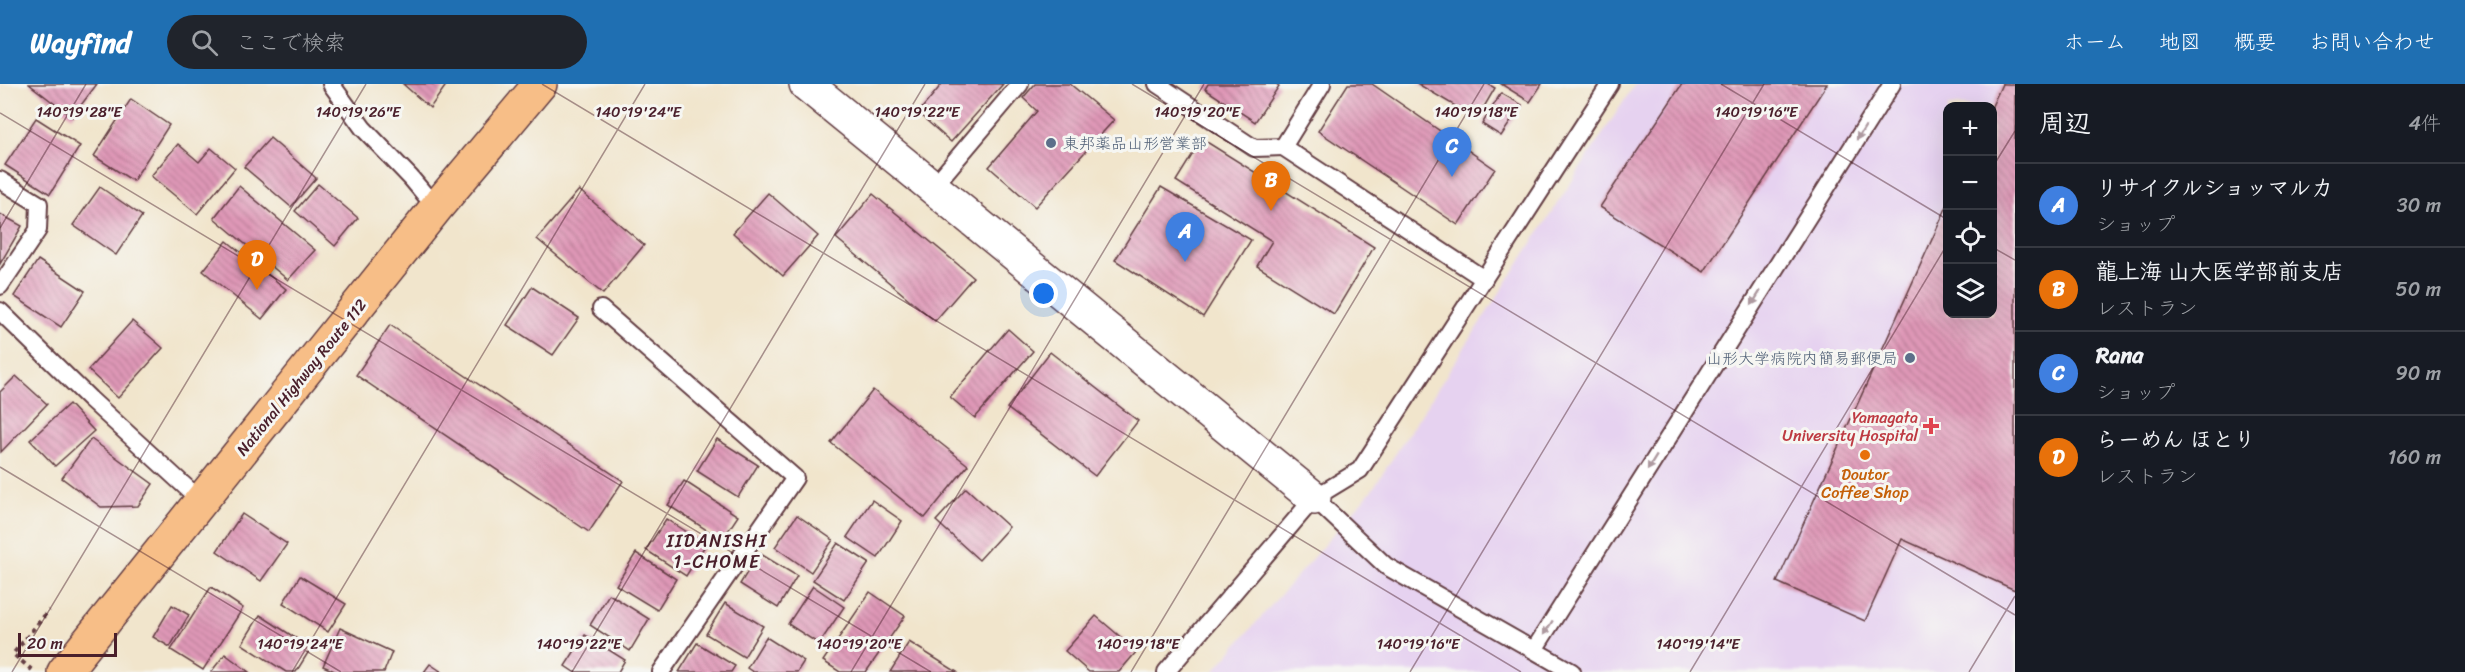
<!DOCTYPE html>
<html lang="ja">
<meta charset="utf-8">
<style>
:root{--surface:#171b24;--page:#20242c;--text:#f1f3f6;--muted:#9ea1a6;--line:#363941;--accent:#1f6fb2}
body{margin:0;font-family:Sriracha,"Klee One",sans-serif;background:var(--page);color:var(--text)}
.controls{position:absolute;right:18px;top:18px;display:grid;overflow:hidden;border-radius:12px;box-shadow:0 6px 24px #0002}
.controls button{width:54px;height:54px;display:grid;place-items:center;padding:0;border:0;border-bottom:2px solid var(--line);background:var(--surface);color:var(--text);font:30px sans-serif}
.scale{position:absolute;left:18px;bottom:15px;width:99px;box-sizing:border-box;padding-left:6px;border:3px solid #4a1f2b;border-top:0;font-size:16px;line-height:21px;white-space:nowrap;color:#4a1f2b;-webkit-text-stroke:4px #f6f6f2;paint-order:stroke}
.you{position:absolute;left:1044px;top:210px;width:21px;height:21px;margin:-15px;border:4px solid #fff;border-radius:50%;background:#1a73e8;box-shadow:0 0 0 9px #1a73e833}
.badge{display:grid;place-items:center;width:39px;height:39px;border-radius:50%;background:var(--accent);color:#fff;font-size:20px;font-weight:700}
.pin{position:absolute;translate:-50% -50px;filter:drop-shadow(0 2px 3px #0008)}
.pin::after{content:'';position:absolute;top:32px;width:21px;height:18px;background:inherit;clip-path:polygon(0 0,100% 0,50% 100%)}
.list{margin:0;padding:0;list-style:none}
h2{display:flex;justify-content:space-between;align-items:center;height:78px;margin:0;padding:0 24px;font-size:26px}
h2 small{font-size:20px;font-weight:400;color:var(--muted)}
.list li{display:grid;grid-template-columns:39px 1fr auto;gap:18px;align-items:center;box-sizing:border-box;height:84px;padding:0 24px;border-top:2px solid var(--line)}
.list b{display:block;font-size:22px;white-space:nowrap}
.list p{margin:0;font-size:20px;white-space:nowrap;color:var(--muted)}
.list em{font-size:20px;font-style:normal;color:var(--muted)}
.icon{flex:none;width:33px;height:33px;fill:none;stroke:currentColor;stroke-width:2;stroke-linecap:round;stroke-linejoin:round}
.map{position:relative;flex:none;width:2015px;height:588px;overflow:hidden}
header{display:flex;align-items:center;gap:36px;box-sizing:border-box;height:84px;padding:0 30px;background:var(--accent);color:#fff}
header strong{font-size:28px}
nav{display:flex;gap:33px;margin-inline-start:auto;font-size:21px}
.search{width:420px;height:54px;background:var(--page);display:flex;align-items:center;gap:15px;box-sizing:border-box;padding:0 21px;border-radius:33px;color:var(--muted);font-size:22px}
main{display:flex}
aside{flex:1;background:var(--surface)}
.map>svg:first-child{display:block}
</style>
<header>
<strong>Wayfind</strong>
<div class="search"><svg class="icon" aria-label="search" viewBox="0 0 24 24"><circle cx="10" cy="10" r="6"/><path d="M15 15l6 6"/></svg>ここで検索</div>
<nav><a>ホーム</a><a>地図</a><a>概要</a><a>お問い合わせ</a></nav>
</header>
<main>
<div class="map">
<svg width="2015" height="588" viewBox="0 0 2015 588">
<defs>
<pattern id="building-back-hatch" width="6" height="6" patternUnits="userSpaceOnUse" patternTransform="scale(1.5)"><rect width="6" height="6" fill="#df98b7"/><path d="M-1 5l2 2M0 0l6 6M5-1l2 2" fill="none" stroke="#b77b95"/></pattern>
</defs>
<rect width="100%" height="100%" fill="#f6f6f2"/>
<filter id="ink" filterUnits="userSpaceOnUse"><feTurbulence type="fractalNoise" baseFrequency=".0167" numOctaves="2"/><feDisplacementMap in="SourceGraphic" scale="12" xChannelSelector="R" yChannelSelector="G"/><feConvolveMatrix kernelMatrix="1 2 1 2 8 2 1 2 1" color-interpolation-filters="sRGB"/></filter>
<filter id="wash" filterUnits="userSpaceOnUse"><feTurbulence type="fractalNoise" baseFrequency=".008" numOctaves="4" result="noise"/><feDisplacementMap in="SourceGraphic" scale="24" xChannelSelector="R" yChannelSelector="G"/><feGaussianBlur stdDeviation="1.35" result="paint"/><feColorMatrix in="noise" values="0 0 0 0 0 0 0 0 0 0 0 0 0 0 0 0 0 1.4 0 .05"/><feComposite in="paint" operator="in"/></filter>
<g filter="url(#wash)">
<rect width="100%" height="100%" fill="#f1e5cc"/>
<!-- built -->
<path fill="#e6d2f0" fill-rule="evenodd" d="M1635 0H2015V588H1213L1372 406ZM1948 22H1992V230H1948Z"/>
<g id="blocks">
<!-- building -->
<g fill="url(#building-back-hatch)">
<polygon points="29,0 97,0 72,33"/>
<polygon points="403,0 447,0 430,24"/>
<polygon points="942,0 1003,0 951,58 918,29"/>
<polygon points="1035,0 1070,0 1114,36 1035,123 989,83 1037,27 1023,14"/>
<polygon points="1208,0 1276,0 1279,2 1255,38 1205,5"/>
<polygon points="1348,0 1372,0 1495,85 1458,141 1318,47"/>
<polygon points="1418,0 1488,0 1495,4 1477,35"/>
<polygon points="1501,0 1542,0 1530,18"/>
<polygon points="1682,0 1827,0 1704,188 1600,123"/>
<polygon points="2002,0 2015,0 2015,506 1902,455 1865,537 1777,498 1948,120 1948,230 1992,230 1992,22"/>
<polygon points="1501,9 1522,21 1501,52 1482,40"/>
<polygon points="131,15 169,41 133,97 94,72"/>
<polygon points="36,34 80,62 50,110 5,81"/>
<polygon points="270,54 316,94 291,123 244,83"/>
<polygon points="1202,55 1374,163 1334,230 1257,182 1272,157 1176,97"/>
<polygon points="178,60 199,78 211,64 235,84 197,130 151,92"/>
<polygon points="318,100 358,134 335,162 295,127"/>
<polygon points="239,102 315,166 288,196 214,134"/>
<polygon points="100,103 142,132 116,171 73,141"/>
<polygon points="1161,103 1251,156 1203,233 1115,176"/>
<polygon points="579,106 644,161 603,210 537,155"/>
<polygon points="768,109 818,152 783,192 733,149"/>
<polygon points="873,110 973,193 935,237 836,154"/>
<polygon points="0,130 22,142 0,180"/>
<polygon points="227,157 286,205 262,235 203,187"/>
<polygon points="38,176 85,207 61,243 14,212"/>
<polygon points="532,203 579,234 553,271 507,241"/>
<polygon points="132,237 163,264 118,314 88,286"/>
<polygon points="390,241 623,397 589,448 356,291"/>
<polygon points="1008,245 1033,267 975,334 950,313"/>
<polygon points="1050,268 1138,337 1095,392 1007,324"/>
<polygon points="16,292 47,320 1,368 0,308"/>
<polygon points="873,306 968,381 925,434 831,359"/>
<polygon points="69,320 94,347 55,382 30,356"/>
<polygon points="91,355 153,400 138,422 101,423 62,394"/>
<polygon points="717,355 758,381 738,413 697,387"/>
<polygon points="684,397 738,432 722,456 668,421"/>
<polygon points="966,404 1009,443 979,476 936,437"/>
<polygon points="872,416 902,437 878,474 847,453"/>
<polygon points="242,430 287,460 261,497 217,467"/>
<polygon points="797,431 833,456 811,488 775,463"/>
<polygon points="666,435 706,460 686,492 646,466"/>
<polygon points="838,459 869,479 844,516 813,496"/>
<polygon points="636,469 676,495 657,526 616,501"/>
<polygon points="759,469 797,492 778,524 740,500"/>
<polygon points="300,492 346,520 328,548 283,519"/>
<polygon points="813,502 844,523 819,560 788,540"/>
<polygon points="211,503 243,524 203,586 171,566"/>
<polygon points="870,508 905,532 866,588 840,588 823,577"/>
<polygon points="609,510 649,535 630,567 590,541"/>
<polygon points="725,519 763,542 744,573 706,550"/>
<polygon points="172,521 189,531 170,563 153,553"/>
<polygon points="260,531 311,564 296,588 286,588 242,560"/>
<polygon points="1096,532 1137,567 1119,588 1089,588 1065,567"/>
<polygon points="340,544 392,568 384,588 337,588 323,582"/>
<polygon points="585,551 625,576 618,588 574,588 565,582"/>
<polygon points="766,553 804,577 797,588 753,588 747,584"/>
<polygon points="909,558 957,588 890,588"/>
<polygon points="697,559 735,582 731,588 679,588"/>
<polygon points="225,570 249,588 211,588"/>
<polygon points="430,580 442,588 424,588"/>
</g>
</g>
</g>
<g filter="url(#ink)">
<use href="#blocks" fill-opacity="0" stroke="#633d43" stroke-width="1.5"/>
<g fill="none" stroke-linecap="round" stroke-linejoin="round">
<!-- service casing -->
<g stroke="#633d43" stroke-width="20">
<g id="service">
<polyline points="331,0 363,44 411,94 436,124"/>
<polyline points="1157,0 1254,64 1283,63"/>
<polyline points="1322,0 1283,63 1484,195"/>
<polyline points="0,96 39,120 38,146 0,202"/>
<polyline points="933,103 1020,0"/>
<polyline points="601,225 795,394 661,588"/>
<polyline points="0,227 90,315 200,416"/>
<polyline points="1314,414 1386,482 1572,588"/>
<polyline points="1534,566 1892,0"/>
<polyline points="1166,588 1314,414 1360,386 1610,0"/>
</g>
</g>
<!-- tertiary casing -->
<g stroke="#633d43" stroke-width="36">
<polyline id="tertiary" points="806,0 1314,414"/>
</g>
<!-- trunk casing -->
<g stroke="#633d43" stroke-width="36">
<polyline id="trunk" points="64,588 436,124 540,0"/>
</g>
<!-- path -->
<polyline stroke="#633d43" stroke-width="4" stroke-dasharray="4.5 4.5" stroke-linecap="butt" points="32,586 13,570 49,526"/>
<!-- service -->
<use href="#service" stroke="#fff" stroke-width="16"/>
<!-- tertiary -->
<use href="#tertiary" stroke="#fff" stroke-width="33"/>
<!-- trunk -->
<use href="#trunk" stroke="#f7be87" stroke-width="33"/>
</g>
<!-- one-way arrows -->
<defs><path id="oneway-solid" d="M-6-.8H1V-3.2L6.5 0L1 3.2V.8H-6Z" transform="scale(1.5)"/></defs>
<g fill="#ae9aa0">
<use href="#oneway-solid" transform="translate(1861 49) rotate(122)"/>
<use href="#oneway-solid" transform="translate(1756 214) rotate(122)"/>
<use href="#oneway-solid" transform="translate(1652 379) rotate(122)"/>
<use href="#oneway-solid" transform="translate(1548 544) rotate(122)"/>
</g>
</g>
<!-- ticks -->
<path fill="none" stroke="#4a1f2b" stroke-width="1.5" stroke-opacity="0.45" d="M542 0 1521 588M1132 0 2015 531M1721 0 1948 136M0 29 931 588M1992 84 2015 47M0 144 86 0M1992 163 2015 176M0 383 341 588M12 588 366 0M292 588 645 0M572 588 925 0M851 588 1204 0M1131 588 1484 0M1410 588 1764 0M1690 588 1948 159M1969 588 2015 512"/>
<!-- markers -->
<g fill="#5c6f8a" stroke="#f6f6f2" stroke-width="2">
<circle cx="1051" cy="59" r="6"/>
<circle cx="1910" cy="274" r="6"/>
</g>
<path fill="#e0444e" stroke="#f6f6f2" stroke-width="2" d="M1928 333h6v6h6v6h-6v6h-6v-6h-6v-6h6z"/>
<circle fill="#e8710a" stroke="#f6f6f2" stroke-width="2" cx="1865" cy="371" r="6"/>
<g text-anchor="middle" stroke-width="6" stroke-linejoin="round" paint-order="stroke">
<!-- service labels -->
<g font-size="16" fill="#4e5e75" stroke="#f6f6f2" text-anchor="start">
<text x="1063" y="65">東邦薬品山形営業部</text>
<text x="1898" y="280" text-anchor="end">山形大学病院内簡易郵便局</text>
</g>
<!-- street labels -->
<g font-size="16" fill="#4a1f2b" stroke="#f6f6f2">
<text transform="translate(301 293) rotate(-51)" y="6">National Highway Route 112</text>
</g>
<!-- health labels -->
<g font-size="16" fill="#be3a42" stroke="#f6f6f2" text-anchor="end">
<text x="1918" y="339">Yamagata<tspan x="1918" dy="18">University Hospital</tspan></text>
</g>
<!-- food labels -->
<g font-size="16" fill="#c56008" stroke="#f6f6f2">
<text x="1865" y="396">Doutor<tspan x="1865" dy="18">Coffee Shop</tspan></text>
</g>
<!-- neighbourhood labels -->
<g font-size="18" letter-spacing="1.5" fill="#4a1f2b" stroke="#f6f6f2">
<text x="717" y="463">IIDANISHI<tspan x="717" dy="21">1-CHOME</tspan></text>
</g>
</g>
<g font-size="15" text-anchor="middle" fill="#4a1f2b" stroke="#f6f6f2" stroke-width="6" stroke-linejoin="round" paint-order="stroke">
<text x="638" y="33">140°19'24"E</text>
<text x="1756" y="33">140°19'16"E</text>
<text x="79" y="33">140°19'28"E</text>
<text x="358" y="33">140°19'26"E</text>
<text x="917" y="33">140°19'22"E</text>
<text x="1197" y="33">140°19'20"E</text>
<text x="1476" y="33">140°19'18"E</text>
<text x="300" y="565">140°19'24"E</text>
<text x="579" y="565">140°19'22"E</text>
<text x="859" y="565">140°19'20"E</text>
<text x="1138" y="565">140°19'18"E</text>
<text x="1418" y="565">140°19'16"E</text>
<text x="1698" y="565">140°19'14"E</text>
</g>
</svg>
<div class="controls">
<button>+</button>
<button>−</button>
<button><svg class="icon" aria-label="locate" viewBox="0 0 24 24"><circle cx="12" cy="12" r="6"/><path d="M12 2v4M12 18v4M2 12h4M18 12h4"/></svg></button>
<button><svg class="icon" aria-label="layers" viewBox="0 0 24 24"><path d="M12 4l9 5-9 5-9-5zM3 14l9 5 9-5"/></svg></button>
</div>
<div class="scale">20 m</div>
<div class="you"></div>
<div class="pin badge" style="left:1185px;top:178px;background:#3f7fe0">A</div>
<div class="pin badge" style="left:1271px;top:127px;background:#e8710a">B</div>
<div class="pin badge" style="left:1452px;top:93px;background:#3f7fe0">C</div>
<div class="pin badge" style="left:257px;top:206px;background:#e8710a">D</div>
</div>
<aside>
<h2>周辺<small>4件</small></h2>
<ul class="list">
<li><span class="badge" style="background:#3f7fe0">A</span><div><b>リサイクルショッマルカ</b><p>ショップ</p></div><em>30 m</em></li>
<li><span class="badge" style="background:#e8710a">B</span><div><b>龍上海 山大医学部前支店</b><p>レストラン</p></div><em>50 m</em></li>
<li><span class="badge" style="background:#3f7fe0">C</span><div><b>Rana</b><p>ショップ</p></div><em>90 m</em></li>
<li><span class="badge" style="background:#e8710a">D</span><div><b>らーめん ほとり</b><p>レストラン</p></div><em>160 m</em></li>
</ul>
</aside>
</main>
